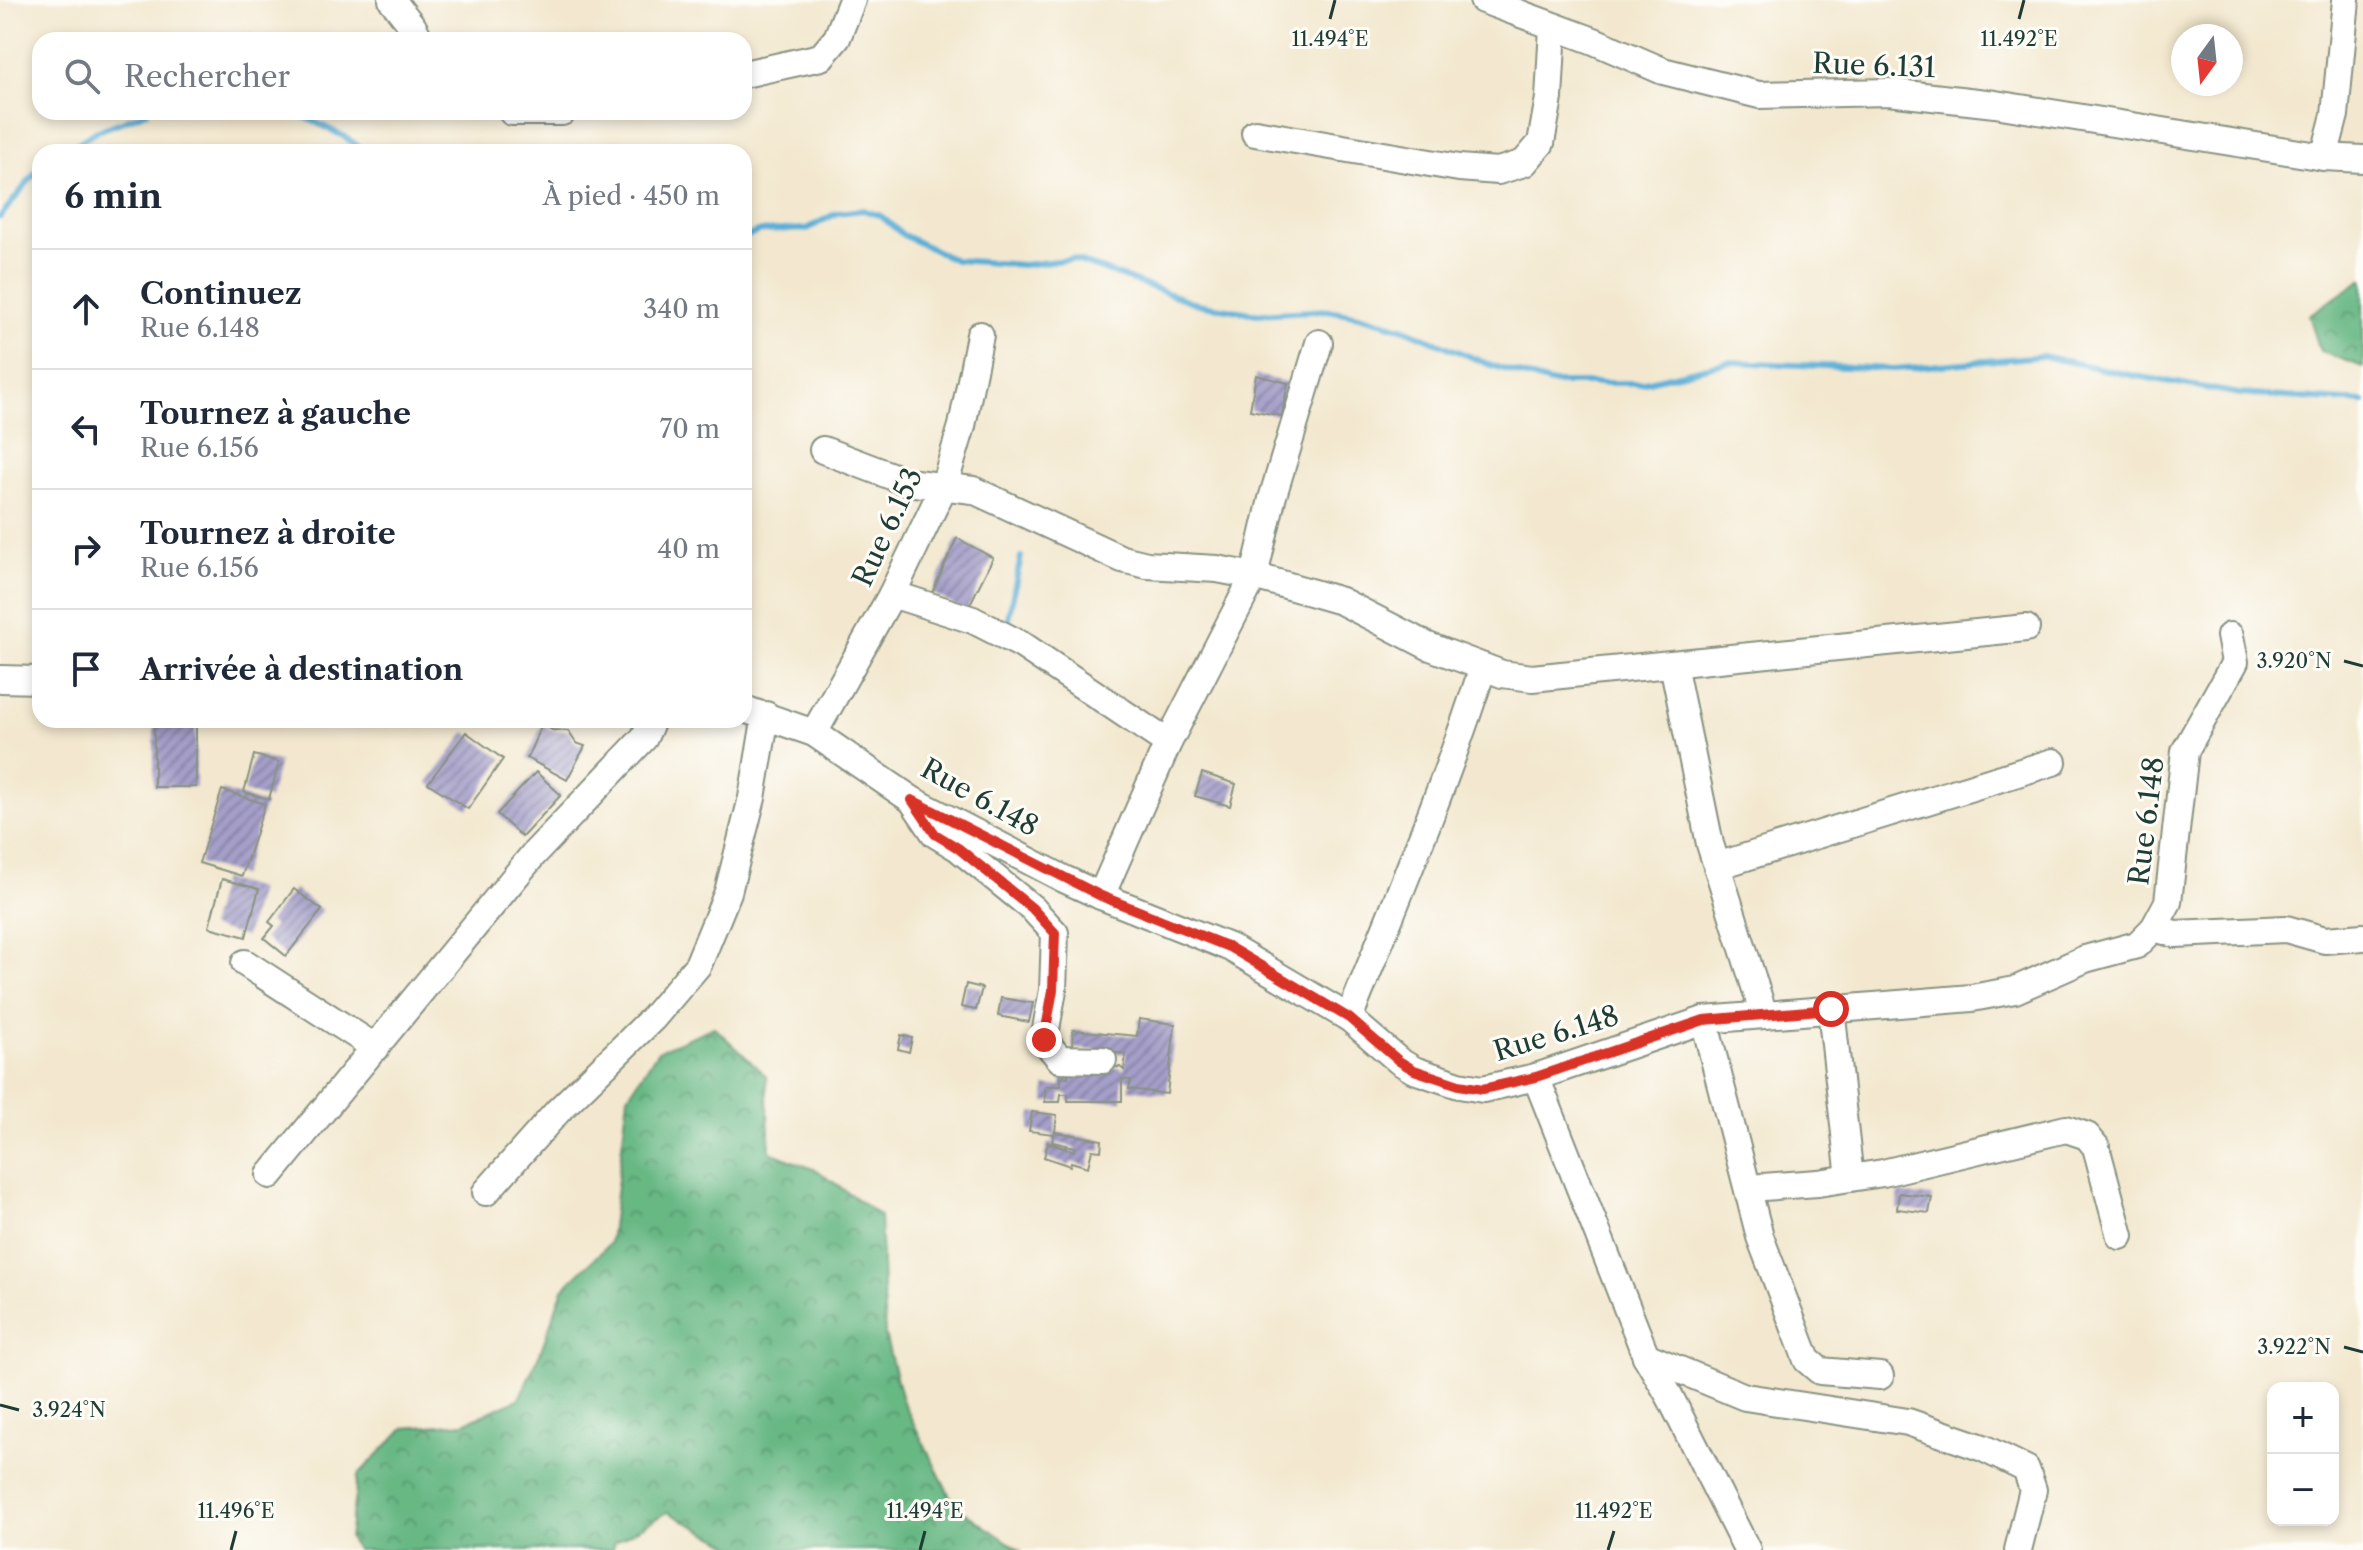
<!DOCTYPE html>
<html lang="fr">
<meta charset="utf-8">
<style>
:root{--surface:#fff;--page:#f6f6f7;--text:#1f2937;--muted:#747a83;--line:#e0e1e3}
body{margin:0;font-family:"Libre Caslon Text",serif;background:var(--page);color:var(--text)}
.controls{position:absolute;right:24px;bottom:24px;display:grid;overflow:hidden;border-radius:16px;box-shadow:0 4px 12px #0003}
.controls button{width:72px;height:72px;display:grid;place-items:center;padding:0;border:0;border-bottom:2px solid var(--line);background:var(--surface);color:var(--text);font:40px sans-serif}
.compass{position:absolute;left:2171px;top:24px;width:72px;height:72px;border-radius:50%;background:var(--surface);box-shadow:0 4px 12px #0003;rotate:195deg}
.stop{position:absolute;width:24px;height:24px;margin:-18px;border:6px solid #d93025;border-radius:50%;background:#fff}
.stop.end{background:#d93025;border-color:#fff;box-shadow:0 2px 8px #0008}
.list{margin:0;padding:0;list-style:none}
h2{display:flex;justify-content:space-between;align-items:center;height:104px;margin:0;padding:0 32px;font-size:34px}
h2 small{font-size:26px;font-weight:400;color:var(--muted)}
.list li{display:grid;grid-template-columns:52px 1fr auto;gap:24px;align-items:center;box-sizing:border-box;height:120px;padding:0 32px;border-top:2px solid var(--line)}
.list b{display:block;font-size:30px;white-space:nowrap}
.list p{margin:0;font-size:26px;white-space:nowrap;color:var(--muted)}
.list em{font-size:26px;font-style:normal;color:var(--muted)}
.icon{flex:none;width:44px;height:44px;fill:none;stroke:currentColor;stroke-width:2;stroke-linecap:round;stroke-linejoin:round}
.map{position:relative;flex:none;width:2363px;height:1550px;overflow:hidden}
.search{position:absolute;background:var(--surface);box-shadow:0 4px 12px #0003;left:32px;top:32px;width:720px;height:88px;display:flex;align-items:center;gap:20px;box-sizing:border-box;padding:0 28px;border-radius:24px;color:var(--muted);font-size:30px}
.panel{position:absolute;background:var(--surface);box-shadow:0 4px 12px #0003;left:32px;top:144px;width:720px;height:584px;border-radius:24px}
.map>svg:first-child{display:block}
</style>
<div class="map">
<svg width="2363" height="1550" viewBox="0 0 2363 1550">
<defs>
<pattern id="forest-crowns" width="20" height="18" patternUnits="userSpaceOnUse" patternTransform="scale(2)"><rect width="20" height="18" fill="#68b884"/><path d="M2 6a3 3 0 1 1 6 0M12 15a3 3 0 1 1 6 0" fill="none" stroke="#55976d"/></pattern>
<pattern id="building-hatch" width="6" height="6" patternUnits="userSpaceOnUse" patternTransform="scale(2)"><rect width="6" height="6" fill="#a59fc9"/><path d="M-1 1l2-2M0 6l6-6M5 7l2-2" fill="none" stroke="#8683a4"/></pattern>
</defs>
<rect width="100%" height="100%" fill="#fdfcf7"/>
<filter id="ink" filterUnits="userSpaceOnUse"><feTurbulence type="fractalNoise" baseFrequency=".0125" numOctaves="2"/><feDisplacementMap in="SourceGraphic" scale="16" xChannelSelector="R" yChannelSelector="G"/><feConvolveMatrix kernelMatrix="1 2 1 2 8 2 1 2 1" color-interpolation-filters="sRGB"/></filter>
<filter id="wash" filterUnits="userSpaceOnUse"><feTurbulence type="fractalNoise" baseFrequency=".006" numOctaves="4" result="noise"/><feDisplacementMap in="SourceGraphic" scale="32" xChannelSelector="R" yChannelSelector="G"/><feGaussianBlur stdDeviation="1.8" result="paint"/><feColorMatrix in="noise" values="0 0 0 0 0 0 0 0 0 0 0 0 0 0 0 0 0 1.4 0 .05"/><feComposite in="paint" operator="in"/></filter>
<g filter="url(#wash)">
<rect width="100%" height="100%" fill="#f3e8cf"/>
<!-- forest -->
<g fill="url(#forest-crowns)" stroke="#447a5c" stroke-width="2">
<polygon points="2363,279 2363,367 2320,351 2309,315"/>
<polygon points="714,1027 766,1076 770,1152 818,1171 880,1216 885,1335 902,1400 955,1506 1020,1550 740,1550 668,1512 615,1542 612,1550 356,1550 349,1537 358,1475 404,1428 464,1423 519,1399 540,1353 563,1289 610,1243 628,1096 658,1051"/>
</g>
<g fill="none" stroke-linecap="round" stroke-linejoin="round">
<!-- stream -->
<g stroke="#5cafd7" stroke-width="6">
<polyline points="295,112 345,137 366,152"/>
<polyline points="64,152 95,132 147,112"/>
<polyline points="0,217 40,167"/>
<polyline points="744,237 761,231 807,229 837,213 863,210 881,216 903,235 955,260 1023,265 1073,259 1198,304 1257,314 1328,310 1359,316 1405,329 1490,365 1550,383 1640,383 1729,362 1895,369 2043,356 2125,374 2240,394 2363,402"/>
<polyline points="1006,628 1021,557"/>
</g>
</g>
<g id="blocks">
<!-- building -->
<g fill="url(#building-hatch)">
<polygon points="1256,375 1288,383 1282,416 1250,410"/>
<polygon points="957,538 993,558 966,612 932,593"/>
<rect x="154" y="720" width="42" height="67"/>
<polygon points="542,724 552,730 568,731 576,743 585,746 567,780 527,758"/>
<polygon points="466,732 503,759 468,809 428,783"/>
<polygon points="254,755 279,762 269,799 244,792"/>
<polygon points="536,772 561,795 522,837 497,814"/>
<polygon points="1202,773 1236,784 1230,806 1195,796"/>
<polygon points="222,790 265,804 242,876 199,863"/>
<polygon points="222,879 259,889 246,937 209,927"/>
<polygon points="294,889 322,910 286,956 264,938 274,926 269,922"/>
<polygon points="966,984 982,988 976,1010 961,1007"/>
<polygon points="1001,998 1033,1003 1029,1022 998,1016"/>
<polygon points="1139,1019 1175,1024 1167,1094 1129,1089 1131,1080 1122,1079 1122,1101 1068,1101 1068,1094 1061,1094 1060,1102 1045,1102 1045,1086 1061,1086 1061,1077 1068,1077 1069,1069 1120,1067 1124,1070 1126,1054 1072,1048 1073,1030 1137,1036"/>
<polygon points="901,1035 912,1038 909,1052 898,1049"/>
<polygon points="1032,1112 1057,1115 1055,1132 1102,1140 1101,1151 1092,1150 1088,1167 1071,1162 1070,1166 1044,1157 1048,1143 1074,1151 1075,1147 1052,1142 1054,1134 1029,1131"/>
<polygon points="1899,1193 1932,1197 1929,1213 1897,1209"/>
</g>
</g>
</g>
<g filter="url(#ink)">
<use href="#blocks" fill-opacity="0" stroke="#899282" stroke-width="2"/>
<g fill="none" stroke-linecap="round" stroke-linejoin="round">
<!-- minor casing -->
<g stroke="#899282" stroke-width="30">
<g id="minor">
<polyline points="392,0 413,27 420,40"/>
<polyline points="1483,0 1594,41 1663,71 1759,95 1888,92 1995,104 2324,157 2363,159"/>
<polyline points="744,74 821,57 837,38 852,0"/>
<polyline points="512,112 562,112"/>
<polyline points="1255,133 1459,168 1498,171 1524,163 1541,143 1549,98 1553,27"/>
<polyline points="2324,157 2335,115 2346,0"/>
<polyline points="823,450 907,482 973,490 1122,559 1147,565 1217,569 1254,576 1341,601 1428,646 1502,674 1532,678 2026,628"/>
<polyline points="892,594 973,620 1022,645 1168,743"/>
<polyline points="1673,664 1710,844 1764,1015"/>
<polyline points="0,679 40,680"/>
<polyline points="744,709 814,733 912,800 1064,879 1101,896 1229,947 1349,1018 1399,1061 1414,1070 1459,1085 1483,1089 1536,1077 1704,1020 1972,998 2015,990 2085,959 2137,945 2154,928 2168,902 2185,751 2235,662 2230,636"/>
<polyline points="814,733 892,594 944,486 962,426 980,335"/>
<polyline points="914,803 935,834 958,848 1032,908 1055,933 1053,990 1044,1040 1060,1059 1103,1060"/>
<polyline points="1717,866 2053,762"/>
<polyline points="1101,896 1168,743 1254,576 1272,499 1319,343"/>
<polyline points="2154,928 2175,934 2286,929 2325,940 2363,937"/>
<polyline points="245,963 376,1048"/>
<polyline points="1831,1009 1850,1178"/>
<path d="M1349 1018C1396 902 1445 786 1483 667"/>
<polyline points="1704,1020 1760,1237 1807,1360 1820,1371 1880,1376"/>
<polyline points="1536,1077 1646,1356 1670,1397 1747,1550"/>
<polyline points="270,1175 533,855 644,738 652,720"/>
<polyline points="1749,1188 1818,1183 1883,1173 2066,1129 2087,1136 2096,1147 2120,1236"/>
<polyline points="486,1192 558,1111 653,1018 698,965 728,892 752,798 766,715"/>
<polyline points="1646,1356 1745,1397 1908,1422 1983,1448 2026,1469 2033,1490 2018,1550"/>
</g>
</g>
<!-- minor -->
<use href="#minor" stroke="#fff" stroke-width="26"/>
</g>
</g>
<g fill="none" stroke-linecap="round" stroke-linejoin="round" filter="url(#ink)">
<!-- route -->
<polyline stroke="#d93025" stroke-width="10" points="1044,1040 1053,990 1055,933 1032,908 958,848 935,834 912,800 1101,896 1229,947 1349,1018 1399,1061 1414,1070 1459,1085 1483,1089 1536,1077 1704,1020 1831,1009"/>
</g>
<!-- ticks -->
<path fill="none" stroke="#1f3d34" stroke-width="3" d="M1330 19 1335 0M2019 19 2024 0M2344 661 2363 666M2344 1347 2363 1352M0 1405 19 1410M231 1550 236 1531M920 1550 925 1531M1608 1550 1614 1531"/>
<g text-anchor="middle" stroke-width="6" stroke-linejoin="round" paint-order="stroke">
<!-- street labels -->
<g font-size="28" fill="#1f3d34" stroke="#fdfcf7">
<text transform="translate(1874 65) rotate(2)" y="10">Rue 6.131</text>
<text transform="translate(887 527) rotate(-65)" y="10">Rue 6.153</text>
<text transform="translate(980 797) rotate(29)" y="10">Rue 6.148</text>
<text transform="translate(2146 821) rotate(-83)" y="10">Rue 6.148</text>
<text transform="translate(1556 1033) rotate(-17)" y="10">Rue 6.148</text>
</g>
</g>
<g font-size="20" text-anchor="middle" fill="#1f3d34" stroke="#fdfcf7" stroke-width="6" stroke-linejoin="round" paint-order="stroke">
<text x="1330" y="46">11.494°E</text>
<text x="2019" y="46">11.492°E</text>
<text x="2294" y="668">3.920°N</text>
<text x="2294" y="1354">3.922°N</text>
<text x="69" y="1417">3.924°N</text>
<text x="236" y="1518">11.496°E</text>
<text x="925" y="1518">11.494°E</text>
<text x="1614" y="1518">11.492°E</text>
</g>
</svg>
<div class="controls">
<button>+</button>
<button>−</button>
</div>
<svg class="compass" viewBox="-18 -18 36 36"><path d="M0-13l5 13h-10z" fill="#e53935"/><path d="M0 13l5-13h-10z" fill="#747a83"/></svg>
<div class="stop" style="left:1831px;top:1009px"></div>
<div class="stop end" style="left:1044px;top:1040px"></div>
<div class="search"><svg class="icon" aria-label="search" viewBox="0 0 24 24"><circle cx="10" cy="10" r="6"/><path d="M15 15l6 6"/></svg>Rechercher</div>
<section class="panel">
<h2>6 min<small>À pied · 450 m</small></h2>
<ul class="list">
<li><svg class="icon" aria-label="ahead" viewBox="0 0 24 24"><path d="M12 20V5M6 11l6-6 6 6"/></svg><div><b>Continuez</b><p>Rue 6.148</p></div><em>340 m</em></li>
<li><svg class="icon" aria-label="left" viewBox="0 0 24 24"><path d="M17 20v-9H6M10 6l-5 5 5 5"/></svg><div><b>Tournez à gauche</b><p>Rue 6.156</p></div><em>70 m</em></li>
<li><svg class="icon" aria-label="right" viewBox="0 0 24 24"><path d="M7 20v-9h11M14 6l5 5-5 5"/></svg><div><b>Tournez à droite</b><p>Rue 6.156</p></div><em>40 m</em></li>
<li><svg class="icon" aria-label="arrive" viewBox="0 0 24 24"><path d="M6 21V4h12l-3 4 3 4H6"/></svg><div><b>Arrivée à destination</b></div></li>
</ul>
</section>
</div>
